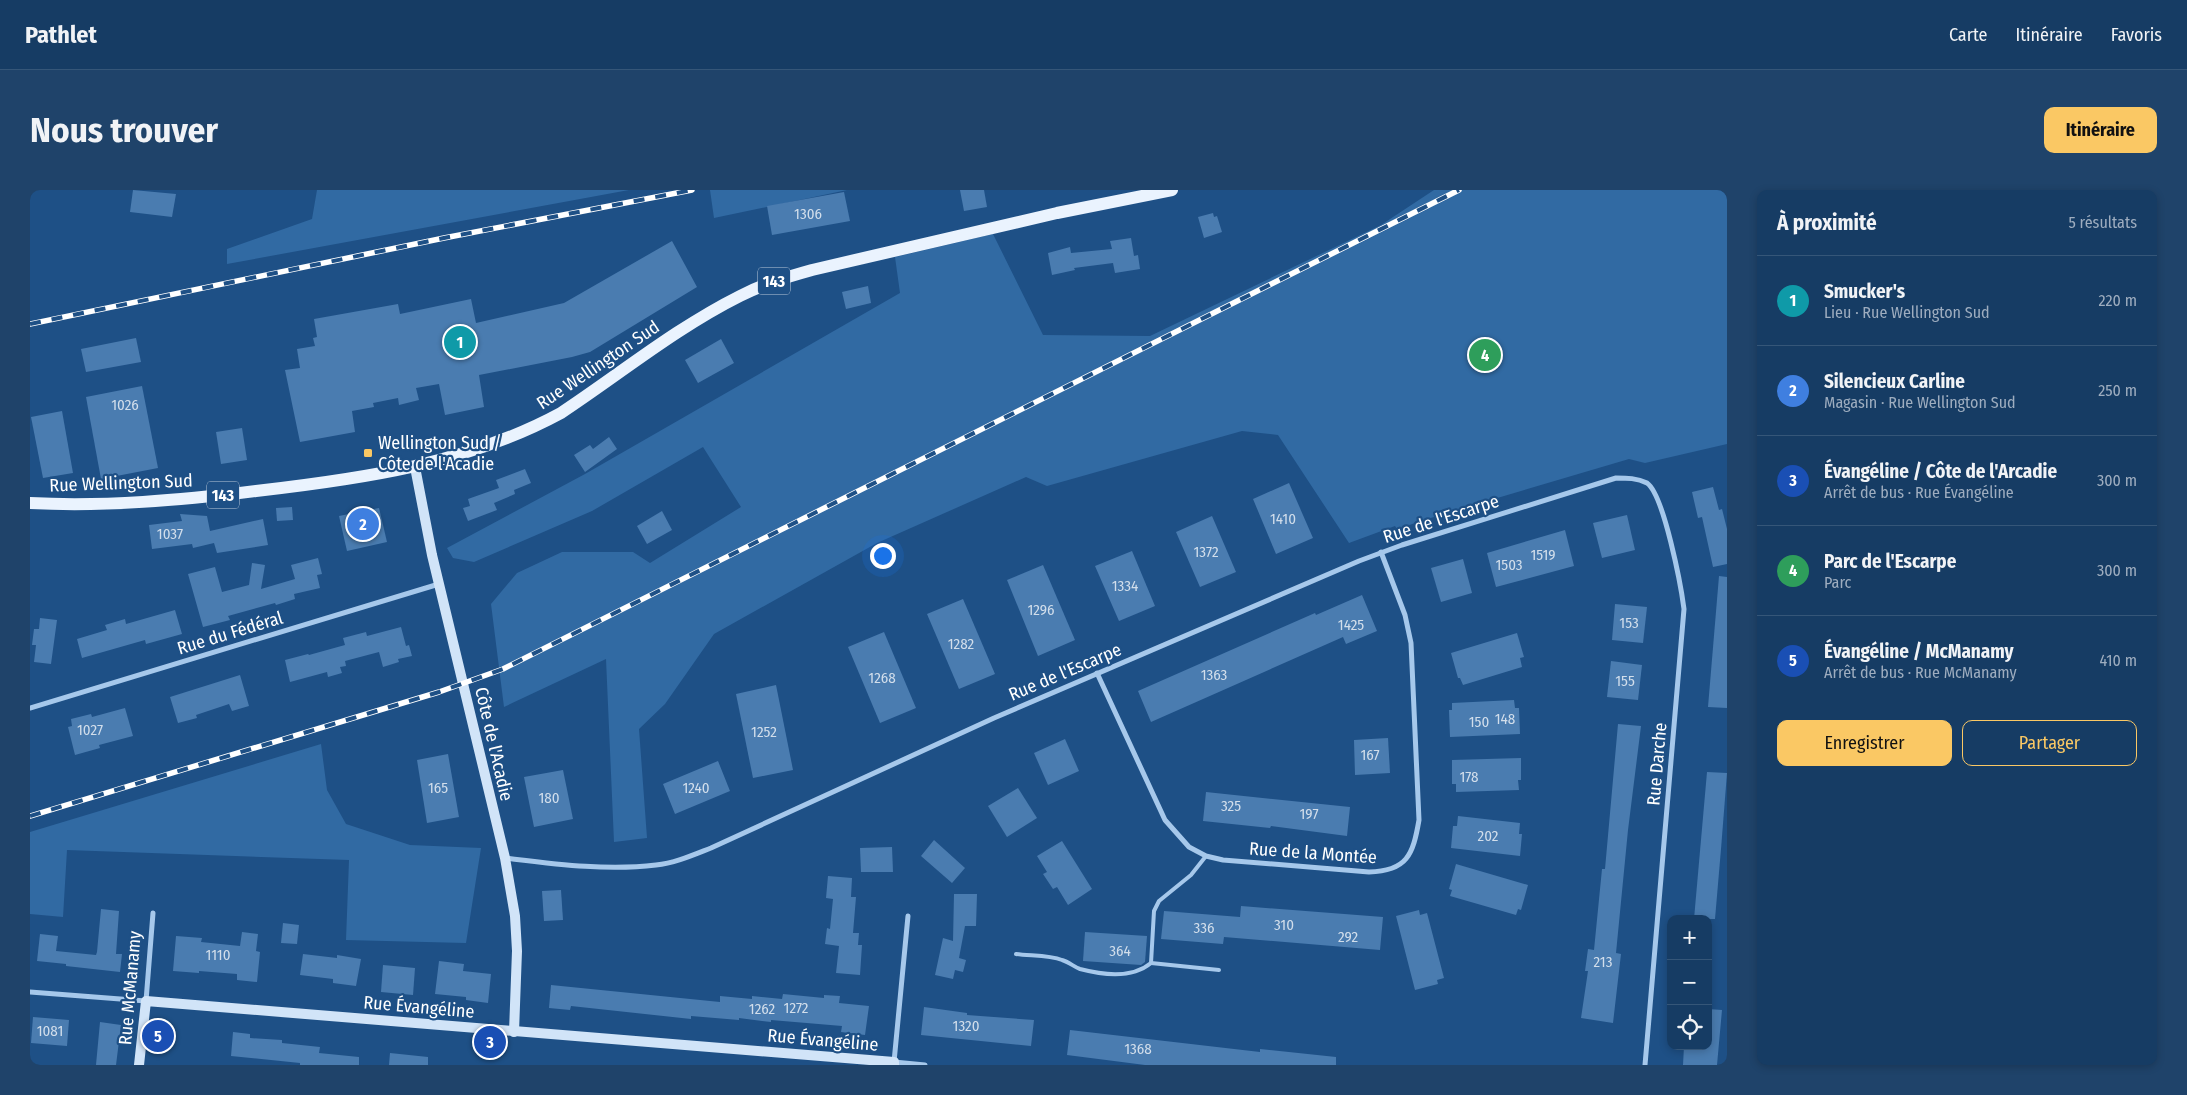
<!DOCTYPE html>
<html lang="fr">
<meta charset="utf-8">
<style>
:root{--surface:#163c64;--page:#1f436a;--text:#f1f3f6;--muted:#9eadbf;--line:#355678;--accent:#fac864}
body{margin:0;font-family:"Fira Sans Condensed",sans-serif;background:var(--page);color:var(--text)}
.controls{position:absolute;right:15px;bottom:15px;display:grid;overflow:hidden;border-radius:10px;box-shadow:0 2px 8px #0003}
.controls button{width:45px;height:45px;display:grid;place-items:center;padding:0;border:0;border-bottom:1px solid var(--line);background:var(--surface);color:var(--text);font:25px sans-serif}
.you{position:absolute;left:852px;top:365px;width:18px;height:18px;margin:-12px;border:4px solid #fff;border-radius:50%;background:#1a73e8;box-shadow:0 0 0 8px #1a73e833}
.badge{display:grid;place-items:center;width:32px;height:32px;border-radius:50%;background:var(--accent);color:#fff;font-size:16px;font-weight:700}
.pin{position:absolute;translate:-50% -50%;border:2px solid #fff;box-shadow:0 1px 5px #0006}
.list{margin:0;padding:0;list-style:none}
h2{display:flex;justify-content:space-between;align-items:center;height:65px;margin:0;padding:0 20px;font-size:21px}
h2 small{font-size:16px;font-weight:400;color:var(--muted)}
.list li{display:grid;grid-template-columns:32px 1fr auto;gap:15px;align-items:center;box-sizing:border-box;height:90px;padding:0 20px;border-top:1px solid var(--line)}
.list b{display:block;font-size:19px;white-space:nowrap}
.list p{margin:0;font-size:16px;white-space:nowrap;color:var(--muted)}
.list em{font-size:16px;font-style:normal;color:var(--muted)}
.actions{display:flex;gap:10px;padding:15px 20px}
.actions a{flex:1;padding:11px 0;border:1px solid var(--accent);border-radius:10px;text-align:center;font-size:18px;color:var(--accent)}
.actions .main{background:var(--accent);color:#111}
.icon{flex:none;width:28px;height:28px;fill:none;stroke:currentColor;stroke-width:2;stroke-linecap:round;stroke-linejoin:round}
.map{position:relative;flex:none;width:1697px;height:875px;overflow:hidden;border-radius:10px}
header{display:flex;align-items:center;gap:30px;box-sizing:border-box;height:70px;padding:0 25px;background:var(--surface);border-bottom:1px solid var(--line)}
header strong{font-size:24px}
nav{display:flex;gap:28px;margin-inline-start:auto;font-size:18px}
.intro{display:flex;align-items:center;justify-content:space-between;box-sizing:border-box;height:120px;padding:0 30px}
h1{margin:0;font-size:35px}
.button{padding:12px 22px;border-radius:10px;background:var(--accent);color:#111;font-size:18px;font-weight:700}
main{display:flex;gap:30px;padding:0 30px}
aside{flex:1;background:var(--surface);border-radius:10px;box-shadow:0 2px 8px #0003}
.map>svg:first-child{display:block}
</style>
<header>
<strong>Pathlet</strong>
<nav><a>Carte</a><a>Itinéraire</a><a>Favoris</a></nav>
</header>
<div class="intro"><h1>Nous trouver</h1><a class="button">Itinéraire</a></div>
<main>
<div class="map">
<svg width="1697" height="875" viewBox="0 0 1697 875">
<rect width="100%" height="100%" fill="#1e5086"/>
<!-- green -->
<g fill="#316aa3">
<polygon points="287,0 599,0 197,74 197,59 282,29"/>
<polygon points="680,0 817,0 684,28"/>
<polygon points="1404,0 1697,0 1697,254 1615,273 1599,269 1410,325 1367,339 1365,336 1319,353 1248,245 1212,241 1017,296 996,287 847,353 684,444 635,514 609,539 617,648 584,652 576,469 474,517 461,414 487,383 532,362 603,362 620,373 711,317 673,257 562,321 444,372 423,368 417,358 555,284 870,103 865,67 963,44 1013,145 1120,146 1351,35"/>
<polygon points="291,554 297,600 316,634 380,655 451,658 436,753 316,750 319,670 37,660 33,727 0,724 0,642"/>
</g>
<!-- building -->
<g fill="#4a7cb0">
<polygon points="103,0 146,4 142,27 100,22"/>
<polygon points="930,0 954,0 957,17 934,21"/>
<polygon points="814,2 820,31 742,45 737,16"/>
<polygon points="1183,23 1184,27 1187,26 1192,42 1174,48 1168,27"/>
<polygon points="1101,48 1104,66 1108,65 1110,79 1085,83 1083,73 1044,78 1045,80 1022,85 1018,63 1040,57 1041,63 1082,59 1080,51"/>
<polygon points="642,51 667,97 560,162 542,167 449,185 454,217 415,225 409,194 386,198 389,210 369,215 368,208 343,213 344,217 322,221 325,242 270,252 255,180 270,178 267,159 285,156 283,148 287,147 284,129 368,114 370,124 441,109 446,133 534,113"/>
<polygon points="838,96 841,113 816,119 812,102"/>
<polygon points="106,148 111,172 56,182 51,159"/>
<polygon points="691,149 704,173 668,193 655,170"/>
<polygon points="112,196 128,278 71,289 56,207"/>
<polygon points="32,221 43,283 13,288 1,227"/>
<polygon points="212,238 217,270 191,274 186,242"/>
<polygon points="579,247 587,259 555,282 544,265 560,255 563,259"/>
<polygon points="495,279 501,293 484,300 485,304 464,313 467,320 438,331 433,318 440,316 438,309 469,298 466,290"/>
<polygon points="1259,293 1283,348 1246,364 1223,309"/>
<polygon points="1683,297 1689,320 1692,319 1697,339 1697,374 1683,377 1672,327 1668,328 1662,302"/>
<polygon points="262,317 263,330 247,331 246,318"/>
<polygon points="349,318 357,352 317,361 309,326"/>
<polygon points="632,321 642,340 617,354 607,336"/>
<polygon points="150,324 177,326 180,341 233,329 238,355 187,363 184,353 163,358 162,354 122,359 119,335 152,331"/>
<polygon points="1597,325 1605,360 1572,368 1563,333"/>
<polygon points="1182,326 1206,382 1170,397 1146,342"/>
<polygon points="1535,340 1544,376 1466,397 1457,363"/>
<polygon points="1102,361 1125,416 1089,431 1065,376"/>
<polygon points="288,368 292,384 287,385 290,398 264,404 265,409 246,415 245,413 198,426 200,430 173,437 158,384 185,377 192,402 219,395 222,373 235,375 231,399 265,389 261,375"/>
<polygon points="1433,369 1442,403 1411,412 1401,378"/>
<polygon points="1013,375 1045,450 1008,466 977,390"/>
<polygon points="1689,386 1697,387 1697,518 1678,517"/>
<polygon points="1332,405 1347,441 1316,454 1313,447 1121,532 1108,501 1285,423 1286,425"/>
<polygon points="933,409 965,484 929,499 897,424"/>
<polygon points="1585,414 1617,417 1613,453 1582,450"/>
<polygon points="145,420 152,444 116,454 115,450 52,468 47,449 77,440 75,435 95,429 96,434"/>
<polygon points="10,428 27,430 21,474 4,472 6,455 2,455 4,439 9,439"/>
<polygon points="371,437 376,456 379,455 382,466 368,469 369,472 353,477 349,462 315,471 316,476 310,477 312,483 298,487 297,482 260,492 255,470 278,464 279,465 315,455 313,448 336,442 337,446"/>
<polygon points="854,442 886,518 850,533 818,457"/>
<polygon points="1487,443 1494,467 1490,468 1492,477 1433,495 1430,488 1428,488 1421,463"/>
<polygon points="1581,471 1612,475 1608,510 1577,507"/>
<polygon points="210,485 219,516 202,521 199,514 166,525 167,528 148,533 140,507"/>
<polygon points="746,495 763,580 723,588 706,504"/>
<polygon points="1484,510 1485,518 1489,518 1490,544 1420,547 1419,520 1422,520 1422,513"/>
<polygon points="95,518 103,546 69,555 70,558 45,565 38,537 42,536 41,529 61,524 62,527"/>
<polygon points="1588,534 1611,536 1598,640 1586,763 1591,764 1583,833 1551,828 1558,781 1555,781 1558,759 1564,760 1572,679 1575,679"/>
<polygon points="1358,548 1360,583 1325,585 1324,550"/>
<polygon points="1035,549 1049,581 1018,595 1004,563"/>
<polygon points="418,564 429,627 397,633 387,570"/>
<polygon points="1491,568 1491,590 1488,590 1489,600 1426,602 1426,594 1422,594 1422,570"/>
<polygon points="688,571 700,601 645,624 633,594"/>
<polygon points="533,580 543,629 504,637 494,587"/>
<polygon points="1677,582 1697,583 1691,659 1685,729 1664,729"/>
<polygon points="988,598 1007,628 977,647 958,616"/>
<polygon points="1176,602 1320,617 1317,646 1241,636 1240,638 1173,631"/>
<polygon points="1428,626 1490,633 1489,644 1492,644 1490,666 1421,658 1423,636 1427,636"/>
<polygon points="904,650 935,678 922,693 891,666"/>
<polygon points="1032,651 1062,699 1038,715 1027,697 1023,699 1013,684 1017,682 1007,666"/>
<polygon points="862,657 863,682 831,682 830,658"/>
<polygon points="1426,674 1498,695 1491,720 1488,719 1486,725 1420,706 1422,700 1419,699"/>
<polygon points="798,686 822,688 821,707 826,707 823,743 829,743 828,755 832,755 830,785 806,783 809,756 795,754 797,738 800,739 803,709 796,708"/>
<polygon points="531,700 533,730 514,731 512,701"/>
<polygon points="924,704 947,704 946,736 935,736 929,768 936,770 933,782 925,780 923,789 905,785 913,748 923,751"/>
<polygon points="1211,716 1353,727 1350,760 1194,747 1193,754 1131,749 1134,721 1210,727"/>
<polygon points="71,719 89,721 86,764 92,764 90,782 36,776 36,774 7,771 10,744 28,746 26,761 66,765 67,762"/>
<polygon points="1389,720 1390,725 1397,723 1414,788 1407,790 1408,794 1385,800 1366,726"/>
<polygon points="253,733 269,735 267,754 251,753"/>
<polygon points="212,742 228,744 226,761 230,762 227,792 207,790 207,784 169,781 169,783 143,781 146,746 172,748 171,752 210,756"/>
<polygon points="1055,742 1117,746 1115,772 1111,775 1053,771"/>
<polygon points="273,764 307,768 307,765 331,769 326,796 303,793 303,789 270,785"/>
<polygon points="409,771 434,774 433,781 461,784 458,813 436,810 436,807 405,804"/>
<polygon points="353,775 385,778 383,805 351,802"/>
<polygon points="521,795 690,812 690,806 722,809 722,806 752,809 753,804 794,808 794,805 810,806 809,813 839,816 835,845 811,842 812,836 741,830 741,832 709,828 709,830 661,826 661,829 541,816 540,820 519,818"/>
<polygon points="894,817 937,823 937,825 1004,830 1001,856 891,845"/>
<polygon points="1678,819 1692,820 1687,875 1653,875 1654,856 1678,856"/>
<polygon points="3,827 39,830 37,856 1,853"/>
<polygon points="70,832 91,835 86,875 66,875"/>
<polygon points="1040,840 1230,862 1230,859 1306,867 1306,875 1115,875 1084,871 1037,865"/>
<polygon points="203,842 220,844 220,848 252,850 252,853 290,857 289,863 329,867 329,875 270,875 270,873 201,866"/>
<polygon points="360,863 398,867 398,875 359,875"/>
</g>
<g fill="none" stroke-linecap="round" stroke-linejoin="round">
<!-- lane -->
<g stroke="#a6c8eb" stroke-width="4">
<polyline points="1176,666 1161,685 1129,711 1124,721 1121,773 1189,780"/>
<path d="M986 764C1000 766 1019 765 1032 770 1039 772 1044 777 1050 779 1073 785 1102 789 1121 773"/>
</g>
<!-- street -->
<g stroke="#a6c8eb" stroke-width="5">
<path d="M1067 483 1135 630 1159 657 1176 666 1193 670 1339 682C1377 681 1383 665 1389 630L1381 453 1375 425 1351 362"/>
<polyline points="0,518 409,394"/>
<path d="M475 668C525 674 576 681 626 675 645 673 663 665 681 658L964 528 1329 371 1372 355 1586 288C1597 288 1607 288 1617 293 1634 305 1651 396 1654 419L1615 875"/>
<polyline points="878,726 864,872 895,875"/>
<polyline points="0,802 116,811 123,723"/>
</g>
<!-- secondary -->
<g stroke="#d1e4f8" stroke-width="10">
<polyline points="385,277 402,365 475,668 485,726 487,761 484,842"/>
<polyline points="109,875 116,811 864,872 864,875"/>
</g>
<!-- primary -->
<path stroke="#eaf3fe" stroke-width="12" d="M0 313C75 317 151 310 226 301 331 289 437 274 531 223 590 184 646 138 710 106 733 94 757 87 782 80L1027 23 1142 0"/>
<!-- rail casing -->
<g stroke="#fff" stroke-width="5.5">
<g id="rail">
<polyline points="0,134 414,48 662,0"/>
<polyline points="0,626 409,502 473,479 1429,0"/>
</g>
</g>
<!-- rail -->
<use href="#rail" stroke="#1e5086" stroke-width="4" stroke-dasharray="11" stroke-linecap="butt"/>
</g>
<!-- markers -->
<rect fill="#fac864" stroke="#1e5086" stroke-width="2" x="333" y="258" width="10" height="10" rx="2.5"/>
<g text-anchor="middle" stroke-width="4.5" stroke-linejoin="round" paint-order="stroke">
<!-- number labels -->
<g font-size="15" fill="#d2deeb">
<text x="778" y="29">1306</text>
<text x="95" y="220">1026</text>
<text x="1253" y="334">1410</text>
<text x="140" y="349">1037</text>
<text x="1176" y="367">1372</text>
<text x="1513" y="370">1519</text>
<text x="1479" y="380">1503</text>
<text x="1095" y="401">1334</text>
<text x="1011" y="425">1296</text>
<text x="1599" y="438">153</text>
<text x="1321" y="440">1425</text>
<text x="931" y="459">1282</text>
<text x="1184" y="490">1363</text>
<text x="852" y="493">1268</text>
<text x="1595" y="496">155</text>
<text x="1475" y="534">148</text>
<text x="1449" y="537">150</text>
<text x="60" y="545">1027</text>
<text x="734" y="547">1252</text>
<text x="1340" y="570">167</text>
<text x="1439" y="592">178</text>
<text x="408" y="603">165</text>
<text x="666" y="603">1240</text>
<text x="519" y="613">180</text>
<text x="1201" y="621">325</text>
<text x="1279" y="629">197</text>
<text x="1458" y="651">202</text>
<text x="1254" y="740">310</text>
<text x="1174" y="743">336</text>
<text x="1318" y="752">292</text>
<text x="1090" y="766">364</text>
<text x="188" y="770">1110</text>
<text x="1573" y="777">213</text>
<text x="766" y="823">1272</text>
<text x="732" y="824">1262</text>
<text x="936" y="841">1320</text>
<text x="20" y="846">1081</text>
<text x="1108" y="864">1368</text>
</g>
<!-- shield labels -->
<g fill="#1e5086" stroke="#bccadb" stroke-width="1">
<rect x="728" y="77.5" width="32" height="27" rx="4"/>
<rect x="177" y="291.5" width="32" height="27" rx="4"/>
</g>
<g font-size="16" font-weight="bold" fill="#fff">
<text x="744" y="97">143</text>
<text x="193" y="311">143</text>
</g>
<!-- street labels -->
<g font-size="18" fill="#fff" stroke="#1e5086">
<text transform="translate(568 175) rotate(-34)" y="6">Rue Wellington Sud</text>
<text transform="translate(91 293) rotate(-2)" y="6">Rue Wellington Sud</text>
<text transform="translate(1411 329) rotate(-18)" y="6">Rue de l'Escarpe</text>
<text transform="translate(200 443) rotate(-17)" y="6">Rue du Fédéral</text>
<text transform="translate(1035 482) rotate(-23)" y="6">Rue de l'Escarpe</text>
<text transform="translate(464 554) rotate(77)" y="6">Côte de l'Acadie</text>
<text transform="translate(1627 574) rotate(-85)" y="6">Rue Darche</text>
<text transform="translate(1283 663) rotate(4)" y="6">Rue de la Montée</text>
<text transform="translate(100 798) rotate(-85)" y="6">Rue McManamy</text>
<text transform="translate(389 817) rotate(5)" y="6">Rue Évangéline</text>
<text transform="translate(793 850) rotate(5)" y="6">Rue Évangéline</text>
</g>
<!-- poi labels -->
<g font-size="18" fill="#fff" stroke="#1e5086" text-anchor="start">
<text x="348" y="259">Wellington Sud /<tspan x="348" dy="21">Côte de l'Acadie</tspan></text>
</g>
</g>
</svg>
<div class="controls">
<button>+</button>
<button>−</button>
<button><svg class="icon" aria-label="locate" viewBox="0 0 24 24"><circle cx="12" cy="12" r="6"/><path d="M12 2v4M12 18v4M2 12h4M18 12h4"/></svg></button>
</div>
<div class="you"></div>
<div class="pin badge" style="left:430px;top:152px;background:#0f9aa8">1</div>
<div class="pin badge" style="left:333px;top:334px;background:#3f7fe0">2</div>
<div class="pin badge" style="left:460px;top:852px;background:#1a4fb4">3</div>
<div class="pin badge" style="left:1455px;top:165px;background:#2e9e5b">4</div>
<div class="pin badge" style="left:128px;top:846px;background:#1a4fb4">5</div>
</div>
<aside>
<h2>À proximité<small>5 résultats</small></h2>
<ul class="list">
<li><span class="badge" style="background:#0f9aa8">1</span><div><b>Smucker's</b><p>Lieu · Rue Wellington Sud</p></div><em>220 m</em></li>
<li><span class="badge" style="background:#3f7fe0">2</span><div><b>Silencieux Carline</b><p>Magasin · Rue Wellington Sud</p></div><em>250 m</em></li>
<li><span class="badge" style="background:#1a4fb4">3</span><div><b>Évangéline / Côte de l'Arcadie</b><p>Arrêt de bus · Rue Évangéline</p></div><em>300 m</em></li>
<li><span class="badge" style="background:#2e9e5b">4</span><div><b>Parc de l'Escarpe</b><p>Parc</p></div><em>300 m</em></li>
<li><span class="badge" style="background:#1a4fb4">5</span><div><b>Évangéline / McManamy</b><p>Arrêt de bus · Rue McManamy</p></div><em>410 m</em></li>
</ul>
<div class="actions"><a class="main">Enregistrer</a><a>Partager</a></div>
</aside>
</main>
